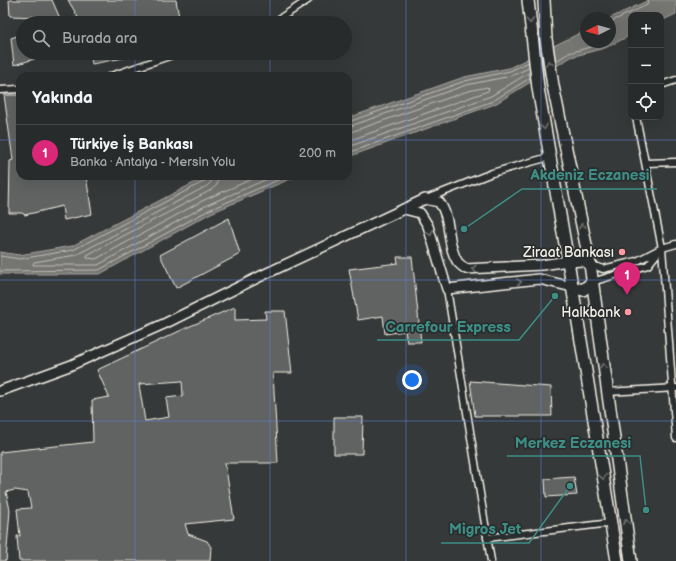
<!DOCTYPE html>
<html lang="tr">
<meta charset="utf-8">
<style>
:root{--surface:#282b2b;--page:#303333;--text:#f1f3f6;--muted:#a5a7a9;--line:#444747;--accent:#db2777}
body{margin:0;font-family:"Balsamiq Sans",sans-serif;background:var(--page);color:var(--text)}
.controls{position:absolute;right:12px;top:12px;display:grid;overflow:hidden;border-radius:8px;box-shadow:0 4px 16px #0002}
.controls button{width:36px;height:36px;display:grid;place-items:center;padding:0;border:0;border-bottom:1px solid var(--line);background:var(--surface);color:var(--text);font:20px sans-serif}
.compass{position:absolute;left:580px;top:12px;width:36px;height:36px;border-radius:50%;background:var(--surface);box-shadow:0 4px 16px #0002;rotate:264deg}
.you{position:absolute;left:412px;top:380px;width:14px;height:14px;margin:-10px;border:3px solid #fff;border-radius:50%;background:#1a73e8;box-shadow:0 0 0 6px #1a73e833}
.badge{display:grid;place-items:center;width:26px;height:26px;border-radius:50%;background:var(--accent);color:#fff;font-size:13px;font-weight:700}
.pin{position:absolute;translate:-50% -33px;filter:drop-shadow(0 1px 2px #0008)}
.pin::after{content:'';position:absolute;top:21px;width:14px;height:12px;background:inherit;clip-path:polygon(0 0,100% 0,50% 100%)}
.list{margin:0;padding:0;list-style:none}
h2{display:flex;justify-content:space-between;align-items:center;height:52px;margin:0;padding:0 16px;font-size:17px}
h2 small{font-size:13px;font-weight:400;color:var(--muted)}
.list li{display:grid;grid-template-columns:26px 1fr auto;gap:12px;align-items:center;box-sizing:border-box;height:56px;padding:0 16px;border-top:1px solid var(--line)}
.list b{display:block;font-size:15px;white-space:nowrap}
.list p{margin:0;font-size:13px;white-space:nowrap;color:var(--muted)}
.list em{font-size:13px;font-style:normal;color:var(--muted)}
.icon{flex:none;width:22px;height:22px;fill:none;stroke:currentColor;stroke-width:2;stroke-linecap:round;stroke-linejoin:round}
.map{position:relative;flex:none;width:676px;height:561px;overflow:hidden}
.search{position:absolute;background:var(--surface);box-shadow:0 4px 16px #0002;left:16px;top:16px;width:336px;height:44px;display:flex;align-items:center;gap:10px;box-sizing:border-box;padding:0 14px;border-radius:22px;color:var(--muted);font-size:15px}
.panel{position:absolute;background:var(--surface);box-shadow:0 4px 16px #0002;left:16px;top:72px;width:336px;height:108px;border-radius:12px}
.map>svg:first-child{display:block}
</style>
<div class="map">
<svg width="676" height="561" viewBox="0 0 676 561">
<rect width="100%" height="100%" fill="#363939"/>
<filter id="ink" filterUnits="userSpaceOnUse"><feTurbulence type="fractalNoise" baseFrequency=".025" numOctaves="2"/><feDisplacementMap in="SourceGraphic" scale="8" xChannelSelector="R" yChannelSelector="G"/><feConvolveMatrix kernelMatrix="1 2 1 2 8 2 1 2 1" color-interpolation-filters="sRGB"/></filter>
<g filter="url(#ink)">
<!-- water -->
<g fill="#757572" stroke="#a8a7a1">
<polygon points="649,0 676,0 676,14 661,21 661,15 631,15 631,35 605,48 571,57 495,104 348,157 348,118 464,77 509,68 586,30 586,42 610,42 610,18"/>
<polygon points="207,176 297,176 211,213 100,274 0,274 0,252 19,255 72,246"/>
</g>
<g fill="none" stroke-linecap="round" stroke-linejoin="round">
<!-- shore -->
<g stroke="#c1bfb9" stroke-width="1">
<polyline points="610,22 647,5 649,0"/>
<polyline points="556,61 569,53 608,42"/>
<polyline points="348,122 465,81 510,71 529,62"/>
<polyline points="348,127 466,85 511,76 529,68"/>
<polyline points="348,133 468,91 487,87 489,89 488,91 348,141"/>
<polyline points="348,147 491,96 530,72"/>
<polyline points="348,153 493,101 530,78"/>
<polyline points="212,176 211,182 207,186 76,255 34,262 33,265 98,265 207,205 274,176"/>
<polyline points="218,176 217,185 211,190 87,255 87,258 96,259 204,200 259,176"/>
<polyline points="0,256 20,259 73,250 205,181 207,176"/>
<polyline points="0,271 99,270 209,210 287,176"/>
</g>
</g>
<!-- building -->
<g fill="#616362" stroke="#f4f1e8" fill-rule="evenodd">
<polygon points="9,0 52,0 62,23 38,23 37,17 10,16"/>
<polygon points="68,0 176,0 180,23 64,23 64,22 78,17"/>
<polygon points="23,34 23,53 47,53 48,55 14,65 11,38"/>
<polygon points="90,53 134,53 134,56 92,64"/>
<polygon points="4,95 20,95 20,176 86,176 92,214 64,220 62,206 25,215 22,213 9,213 10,161 13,160"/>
<polygon points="229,218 240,254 176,288 160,255"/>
<polygon points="397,257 412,257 421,342 407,342 405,331 385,334 383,316 358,320 349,269 398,263"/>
<path d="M235 307V320L266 319 265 311H285L292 373H273L278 463H225L234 519 185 524 188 534 207 541 211 547 210 561H19L17 536H20L17 509 31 508 28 492 15 490 6 492 10 510 6 561H0V452L93 442 92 400 109 397 97 370 188 327ZM182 381 183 396 166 398 169 417 145 421 139 384Z"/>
<polygon points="470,381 551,387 552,416 475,416"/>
<polygon points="334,417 363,417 362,454 334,454"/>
<polygon points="574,477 577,495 546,497 545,479"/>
</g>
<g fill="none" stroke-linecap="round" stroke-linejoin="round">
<!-- street casing -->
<g stroke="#f4f1e8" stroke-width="9">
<g id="street">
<polyline points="273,23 308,0"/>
<polyline points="111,76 178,53"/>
<polyline points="661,85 676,80"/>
<polyline points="0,90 20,89"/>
<polyline points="636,117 662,248 676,438"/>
<polyline points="646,163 676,162"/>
<polyline points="426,199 492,173 549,157"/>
<polyline points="590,264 603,269 637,261 662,248 676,244"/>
<polyline points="592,282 648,265 660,250"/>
<polyline points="447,289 491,561"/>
<polyline points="607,392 676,388"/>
<polyline points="487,538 611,523"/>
</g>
</g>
<!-- secondary casing -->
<g stroke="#f4f1e8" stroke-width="12">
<g id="secondary">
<polyline points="404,209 420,213 428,226 447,289 539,279 572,287"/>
<path d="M0 391 69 366 166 323 261 276 425 199 439 202C452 219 446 243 457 261 459 264 463 267 466 269L542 265 568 261"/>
</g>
</g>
<!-- highway casing -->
<g stroke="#f4f1e8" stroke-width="14">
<g id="highway">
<polyline points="528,0 538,88 568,261 617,561"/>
<polyline points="544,0 546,39 553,86 590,264 631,561"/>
<polyline points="568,261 583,260 590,264"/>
<polyline points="572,287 583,290 592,282"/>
</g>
</g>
<!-- street -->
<use href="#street" stroke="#2a2d2e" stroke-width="6"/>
<!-- secondary -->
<use href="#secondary" stroke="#2a2d2e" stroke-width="9"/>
<!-- highway -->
<use href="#highway" stroke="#2a2d2e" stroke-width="11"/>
</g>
<!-- one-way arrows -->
<defs><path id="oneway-chevron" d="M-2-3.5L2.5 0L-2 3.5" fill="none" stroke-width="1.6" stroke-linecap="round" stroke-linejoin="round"/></defs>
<g stroke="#71726f">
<use href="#oneway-chevron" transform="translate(530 21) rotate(85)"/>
<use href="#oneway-chevron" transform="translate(549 63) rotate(-99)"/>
<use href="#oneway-chevron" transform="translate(544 127) rotate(81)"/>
<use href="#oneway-chevron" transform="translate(582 226) rotate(-102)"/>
<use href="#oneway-chevron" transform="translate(430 233) rotate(73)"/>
<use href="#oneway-chevron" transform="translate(474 269) rotate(179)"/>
<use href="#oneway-chevron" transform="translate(519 282) rotate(-6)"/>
<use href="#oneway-chevron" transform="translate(603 366) rotate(-97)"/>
<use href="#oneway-chevron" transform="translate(603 477) rotate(80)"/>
<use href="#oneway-chevron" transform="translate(626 522) rotate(-98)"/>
</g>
</g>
<!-- grid -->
<path fill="none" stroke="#5e7fdd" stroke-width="1" stroke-opacity="0.55" d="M135 0V23M270 0V23M406 0V561M541 0V561M135 53V76M270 53V76M0 140H20M348 140H676M135 176V561M270 176V561M0 280H676M0 421H676"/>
<!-- markers -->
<g fill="#ff9aa2" stroke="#2a2d2e" stroke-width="1.5">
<circle cx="622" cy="252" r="4"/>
<circle cx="628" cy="312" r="4"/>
</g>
<g text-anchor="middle" stroke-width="3.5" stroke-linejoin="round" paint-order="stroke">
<!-- poi labels -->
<g font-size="14" fill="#f4f1e8" stroke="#2a2d2e" text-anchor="end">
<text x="614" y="257">Ziraat Bankası</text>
<text x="620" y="317">Halkbank</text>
</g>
</g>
<!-- callouts -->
<path fill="none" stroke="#3d8f86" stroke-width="1.5" d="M464 229L522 189H657M555 296L519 340H377M646 510L640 456H507M570 486L529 543H441"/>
<g fill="#3d8f86" stroke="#2a2d2e" stroke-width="1.5">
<circle cx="464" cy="229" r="4"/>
<circle cx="555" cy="296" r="4"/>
<circle cx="646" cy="510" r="4"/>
<circle cx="570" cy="486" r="4"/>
</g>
<g font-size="15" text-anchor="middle" font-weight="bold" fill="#3d8f86" stroke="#2a2d2e" stroke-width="3.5" stroke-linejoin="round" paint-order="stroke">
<text x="590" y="180">Akdeniz Eczanesi</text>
<text x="448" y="332">Carrefour Express</text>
<text x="573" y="448">Merkez Eczanesi</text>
<text x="485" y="534">Migros Jet</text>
</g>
</svg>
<div class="controls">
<button>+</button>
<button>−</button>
<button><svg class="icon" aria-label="locate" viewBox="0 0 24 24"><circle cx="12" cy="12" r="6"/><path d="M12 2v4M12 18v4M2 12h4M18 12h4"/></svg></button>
</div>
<svg class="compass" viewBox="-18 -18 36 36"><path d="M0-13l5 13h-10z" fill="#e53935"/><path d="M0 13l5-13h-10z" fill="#a5a7a9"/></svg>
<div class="you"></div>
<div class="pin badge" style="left:627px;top:295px">1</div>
<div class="search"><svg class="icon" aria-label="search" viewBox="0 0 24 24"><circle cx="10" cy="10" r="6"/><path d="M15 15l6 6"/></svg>Burada ara</div>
<section class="panel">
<h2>Yakında<small></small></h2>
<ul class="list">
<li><span class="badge">1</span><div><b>Türkiye İş Bankası</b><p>Banka · Antalya - Mersin Yolu</p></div><em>200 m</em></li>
</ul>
</section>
</div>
